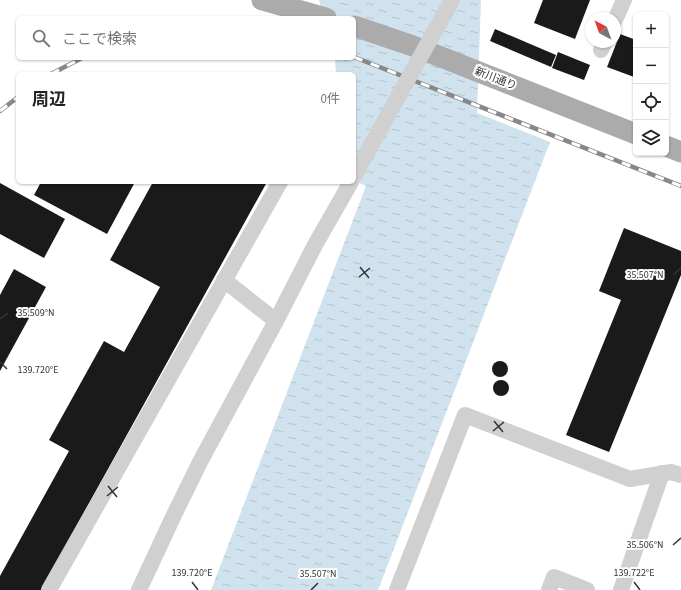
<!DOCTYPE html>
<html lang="ja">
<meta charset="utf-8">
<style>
:root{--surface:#fff;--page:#f6f6f6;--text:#222;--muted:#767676;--line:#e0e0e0}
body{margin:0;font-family:"Source Sans 3","Noto Sans JP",sans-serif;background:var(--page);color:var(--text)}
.controls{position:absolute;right:12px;top:12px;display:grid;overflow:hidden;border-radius:6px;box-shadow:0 1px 3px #0004}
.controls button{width:36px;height:36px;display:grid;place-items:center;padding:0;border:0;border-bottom:1px solid var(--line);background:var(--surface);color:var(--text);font:20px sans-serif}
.compass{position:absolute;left:585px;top:12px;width:36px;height:36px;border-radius:50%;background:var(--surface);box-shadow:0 1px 3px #0004;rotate:319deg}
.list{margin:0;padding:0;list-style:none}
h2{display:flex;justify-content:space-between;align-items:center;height:52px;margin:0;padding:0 16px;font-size:17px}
h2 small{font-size:13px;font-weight:400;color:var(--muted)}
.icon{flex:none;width:22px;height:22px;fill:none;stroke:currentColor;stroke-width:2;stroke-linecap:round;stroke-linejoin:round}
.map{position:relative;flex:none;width:681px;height:590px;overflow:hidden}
.search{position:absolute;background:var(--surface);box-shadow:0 1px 3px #0004;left:16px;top:16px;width:340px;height:44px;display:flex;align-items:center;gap:10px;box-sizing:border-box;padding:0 14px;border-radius:6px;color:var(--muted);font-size:15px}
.panel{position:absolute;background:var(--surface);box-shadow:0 1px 3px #0004;left:16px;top:72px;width:340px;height:112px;border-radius:6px}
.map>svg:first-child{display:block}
</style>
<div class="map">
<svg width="681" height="590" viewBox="0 0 681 590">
<defs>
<pattern id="water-ripples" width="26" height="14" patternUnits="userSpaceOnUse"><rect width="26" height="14" fill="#cfe2ee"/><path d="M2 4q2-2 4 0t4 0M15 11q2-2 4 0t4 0" fill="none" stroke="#b2c2cd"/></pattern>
</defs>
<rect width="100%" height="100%" fill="#fff"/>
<!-- water -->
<polygon fill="url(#water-ripples)" points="319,0 481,0 477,113 550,142 378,590 211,590 366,186 354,181 354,74 336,74 335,58 354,58 354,18 325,18"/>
<!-- building -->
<g fill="#1a1a1a">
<polygon points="543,0 590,0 575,39 534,23"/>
<polygon points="495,29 556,55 551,67 490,41"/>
<polygon points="620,34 636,40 636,71 634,77 607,67"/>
<polygon points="558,52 590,65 584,80 552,68"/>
<polygon points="41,182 135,182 107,234 34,195"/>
<polygon points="153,182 267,182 41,590 0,590 0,576 69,451 49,440 104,341 124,352 160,287 110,260"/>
<polygon points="0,183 65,219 44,258 0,234"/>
<polygon points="624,228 681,251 681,275 609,452 566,435 621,300 599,291"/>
<polygon points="14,269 46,287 0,371 0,295"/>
<circle cx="500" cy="369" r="8"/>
<circle cx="501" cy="388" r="8"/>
</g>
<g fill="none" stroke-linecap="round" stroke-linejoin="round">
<!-- minor -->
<g stroke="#d0d0d0" stroke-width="16">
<polyline points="615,20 624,0"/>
<polyline points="601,50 605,42"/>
<polyline points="224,280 276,321"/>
<polyline points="49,590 280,182"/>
<polyline points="139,590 174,515 200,462 276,321 315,245 351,182"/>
<polyline points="397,590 465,415 630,479 671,472 681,475"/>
<polyline points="549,590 554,577 587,590"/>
<polyline points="621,590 662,473"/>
</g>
<!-- major -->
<g stroke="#ababab" stroke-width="21">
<polyline points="262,0 326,18"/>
<polyline points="354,26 413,46 636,134"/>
<polyline points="666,146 681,152"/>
</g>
<!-- rail casing -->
<g stroke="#888" stroke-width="4.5">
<g id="rail">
<polyline points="354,57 681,186"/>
<polyline points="51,74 82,58"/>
<polyline points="0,111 18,97"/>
</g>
</g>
<!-- rail -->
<use href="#rail" stroke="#fff" stroke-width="3" stroke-dasharray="9" stroke-linecap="butt"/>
<!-- minor-bridge -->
<polyline stroke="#d0d0d0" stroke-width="16" points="354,176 452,0"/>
</g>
<!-- ticks -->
<path fill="none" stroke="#333" stroke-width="1.5" d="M360 267 369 278M673 275 681 268M359 277 370 268M0 319 8 313M0 362 7 369M494 421 503 432M493 431 504 422M108 486 117 497M107 496 118 487M673 545 681 538M192 582 198 590M634 582 640 590M311 590 318 583"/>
<g text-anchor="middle" stroke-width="4" stroke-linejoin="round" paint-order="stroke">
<!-- street labels -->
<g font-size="11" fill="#333" stroke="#fff">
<text transform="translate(496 78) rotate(21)" y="4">新川通り</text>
</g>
</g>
<g font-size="10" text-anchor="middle" fill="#333" stroke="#fff" stroke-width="4" stroke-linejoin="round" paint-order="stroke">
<text x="645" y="278">35.507°N</text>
<text x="36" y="316">35.509°N</text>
<text x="38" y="373">139.720°E</text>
<text x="645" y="548">35.506°N</text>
<text x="192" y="576">139.720°E</text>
<text x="634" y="576">139.722°E</text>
<text x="318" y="577">35.507°N</text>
</g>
</svg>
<div class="controls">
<button>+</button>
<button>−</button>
<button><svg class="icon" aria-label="locate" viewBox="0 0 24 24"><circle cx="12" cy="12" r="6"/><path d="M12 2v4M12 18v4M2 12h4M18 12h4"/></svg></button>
<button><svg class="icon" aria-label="layers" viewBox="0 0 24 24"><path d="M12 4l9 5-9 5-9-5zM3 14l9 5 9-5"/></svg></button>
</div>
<svg class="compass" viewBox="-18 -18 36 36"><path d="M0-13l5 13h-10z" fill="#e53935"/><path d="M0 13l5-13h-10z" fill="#767676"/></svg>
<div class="search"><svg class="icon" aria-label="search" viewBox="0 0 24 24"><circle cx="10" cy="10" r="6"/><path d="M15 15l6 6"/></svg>ここで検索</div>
<section class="panel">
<h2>周辺<small>0件</small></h2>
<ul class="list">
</ul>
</section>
</div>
